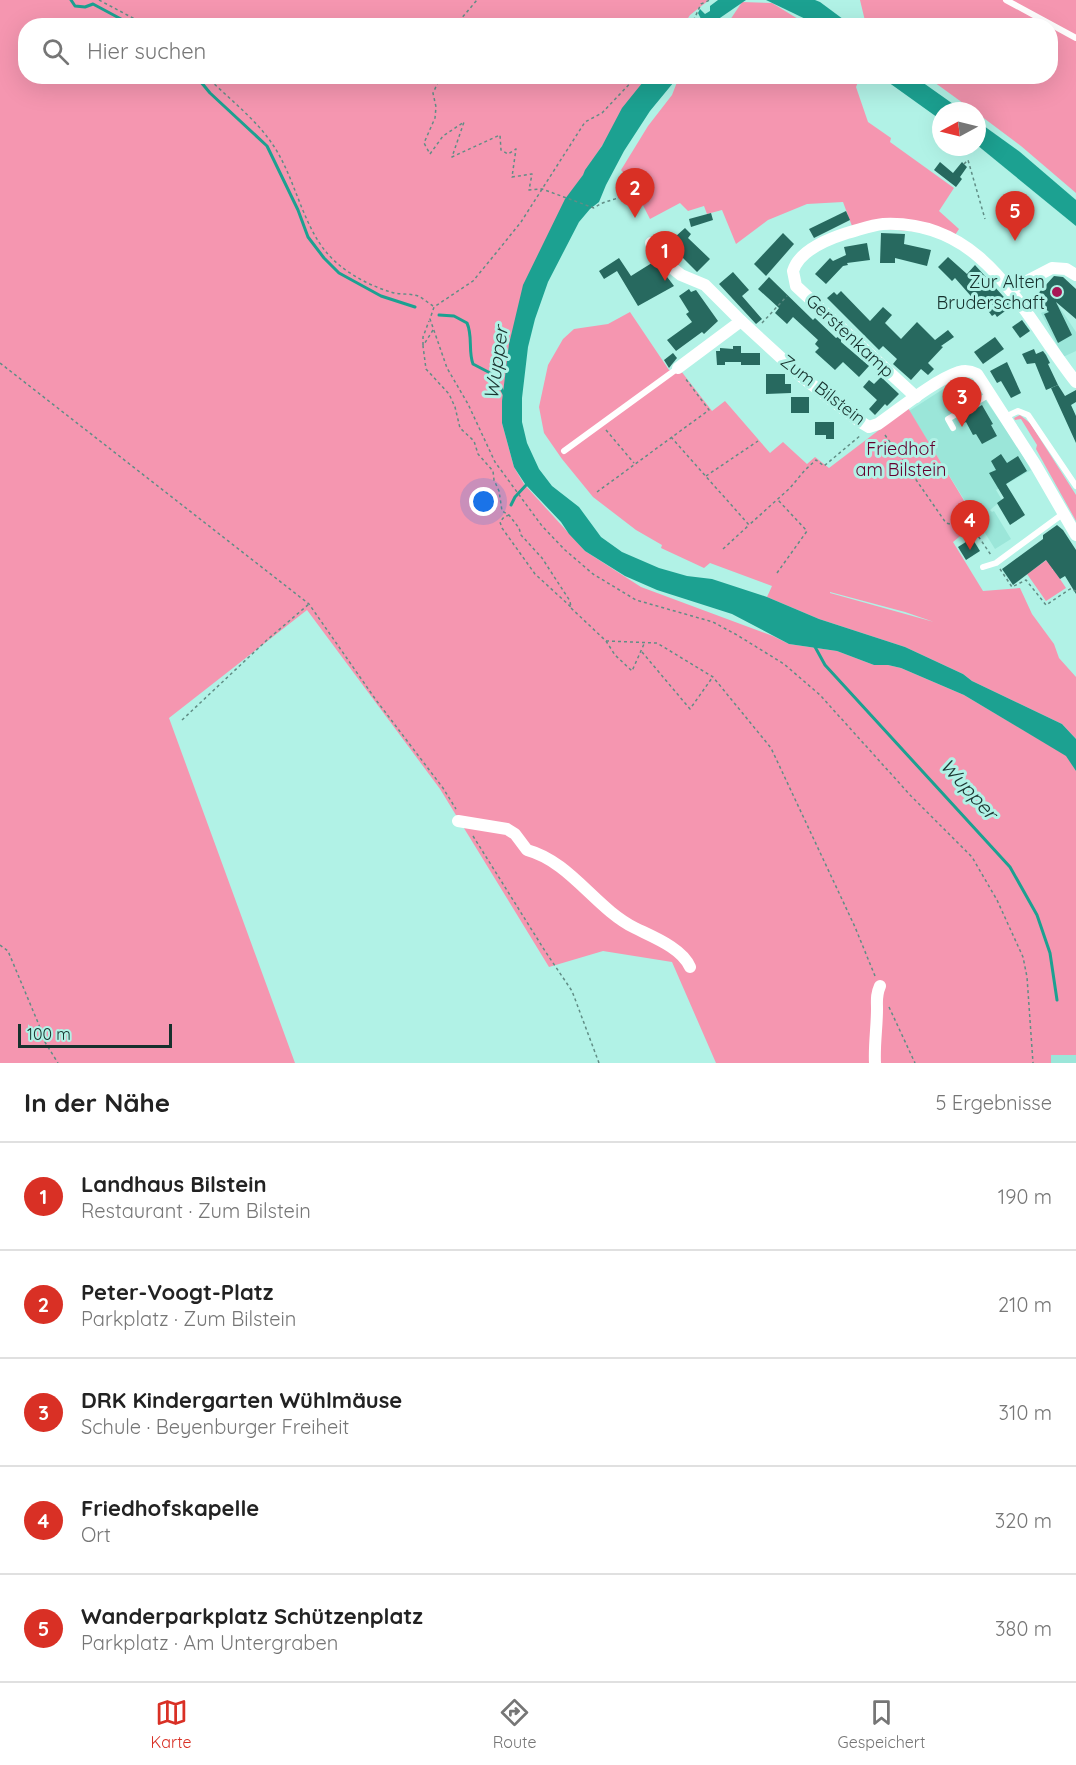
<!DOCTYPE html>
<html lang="de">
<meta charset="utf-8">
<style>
:root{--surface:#fff;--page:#f6f6f6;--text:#222;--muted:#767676;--line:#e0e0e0;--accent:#d93025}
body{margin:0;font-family:Quicksand,sans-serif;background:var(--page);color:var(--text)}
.compass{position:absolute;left:932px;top:102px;width:54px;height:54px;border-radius:50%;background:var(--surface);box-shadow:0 6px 24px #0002;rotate:263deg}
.scale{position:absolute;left:18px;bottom:15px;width:154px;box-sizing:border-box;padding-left:6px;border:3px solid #16312d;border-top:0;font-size:16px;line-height:21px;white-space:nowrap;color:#16312d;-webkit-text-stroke:4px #b1f2e6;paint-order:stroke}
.you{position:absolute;left:484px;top:502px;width:21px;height:21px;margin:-15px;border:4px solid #fff;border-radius:50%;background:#1a73e8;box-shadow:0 0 0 9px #1a73e833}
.badge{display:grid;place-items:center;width:39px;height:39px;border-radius:50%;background:var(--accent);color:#fff;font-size:20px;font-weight:700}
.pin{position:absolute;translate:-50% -50px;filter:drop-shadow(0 2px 3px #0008)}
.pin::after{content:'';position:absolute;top:32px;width:21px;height:18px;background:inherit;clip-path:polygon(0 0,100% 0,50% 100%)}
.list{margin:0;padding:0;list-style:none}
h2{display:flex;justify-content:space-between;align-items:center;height:78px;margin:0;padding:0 24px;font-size:26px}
h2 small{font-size:20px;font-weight:400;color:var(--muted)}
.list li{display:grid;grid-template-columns:39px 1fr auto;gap:18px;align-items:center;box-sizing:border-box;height:108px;padding:0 24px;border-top:2px solid var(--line)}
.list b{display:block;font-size:22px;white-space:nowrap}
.list p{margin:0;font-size:20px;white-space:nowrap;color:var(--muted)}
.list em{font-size:20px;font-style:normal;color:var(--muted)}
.icon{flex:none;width:33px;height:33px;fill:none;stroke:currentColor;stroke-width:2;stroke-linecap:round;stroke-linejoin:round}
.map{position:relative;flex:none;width:1076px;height:1063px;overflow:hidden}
.search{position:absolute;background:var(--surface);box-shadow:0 6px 24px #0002;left:18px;right:18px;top:18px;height:66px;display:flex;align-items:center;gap:15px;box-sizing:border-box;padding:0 21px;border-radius:24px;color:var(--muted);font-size:22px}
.sheet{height:618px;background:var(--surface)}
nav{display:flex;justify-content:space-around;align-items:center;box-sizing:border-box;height:84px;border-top:2px solid var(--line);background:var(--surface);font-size:16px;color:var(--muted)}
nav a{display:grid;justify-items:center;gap:3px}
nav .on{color:var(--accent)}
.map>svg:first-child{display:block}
</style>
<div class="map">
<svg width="1076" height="1063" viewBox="0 0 1076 1063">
<rect width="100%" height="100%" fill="#b1f2e6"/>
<!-- built -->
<g fill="#9be6d9">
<polygon points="1058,305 1076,332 1076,351 1063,357 1041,313"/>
<polygon points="962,377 969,378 973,382 1015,442 1031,470 996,490 1002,500 990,510 992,512 994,511 1011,539 995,549 909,411"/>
<rect x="1051" y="1055" width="25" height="8"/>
</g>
<!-- green -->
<g fill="#f596b0" fill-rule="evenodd">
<polygon points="0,0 709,0 690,15 683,26 26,26 26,76 646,77 559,213 502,423 514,467 524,484 585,551 641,587 773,636 789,644 837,651 874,665 888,665 901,668 964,695 1067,756 1076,771 1076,1055 1051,1055 1051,1063 716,1063 672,962 603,951 549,967 440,789 307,610 169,718 295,1063 0,1063"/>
<polygon points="860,0 1076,0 1076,193 1021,146 977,113 977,111 974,111 927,77 1050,76 1050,26 866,25"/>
<polygon points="742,2 772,3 808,25 726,26"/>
<polygon points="679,77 860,77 856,87 868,122 891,138 890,142 954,188 939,211 959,229 955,235 852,226 843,202 807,204 768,220 736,244 722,210 707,214 704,206 688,211 680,203 650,219 631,182 621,170 648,126 672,95"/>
<path d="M630 312 669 370 681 371 712 411 725 401 770 453 783 442 807 464 815 457 829 468 908 408 977 522 953 542 983 591 1020 588 1032 614 1054 644 1059 658 1076 677V739L1062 724 972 681 963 674 905 647 819 619 767 597 772 586 710 563 704 568 661 548 662 545 636 530 593 497 562 459 544 433 539 407 548 365 563 339 574 329 608 324ZM830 592 905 612 934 622 830 593Z"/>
<polygon points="1020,415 1030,423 1076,495 1076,521 1036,449 1037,445 1021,419 1015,420 1014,418"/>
<polygon points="1048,559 1054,568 1052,570 1054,570 1066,588 1046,601 1027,574"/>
</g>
<!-- water -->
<g fill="#1ca191">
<polygon points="718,0 746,0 717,20 713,25 694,25 702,25 702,21 698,13 700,9 705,14 710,11 710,6"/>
<polygon points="766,0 815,0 820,2 851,25 818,25"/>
<polygon points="647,77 678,77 650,111 624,151 606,185 599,202 590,209 579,222 548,282 535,319 528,347 522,398 522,422 527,443 539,469 552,486 579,507 601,537 622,552 659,568 687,576 712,579 767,597 819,619 905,647 963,674 972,681 1062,724 1076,739 1076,771 1066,756 964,695 901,668 888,665 874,665 837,651 789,644 732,614 657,590 625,576 585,551 569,534 561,522 525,484 514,467 502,423 502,401 509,344 523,285 565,199 583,175 585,170 602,146 622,108"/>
<polygon points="881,77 915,77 963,111 941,111 941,120"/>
<polygon points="977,121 1020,152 1076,200 1076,226 977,145"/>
</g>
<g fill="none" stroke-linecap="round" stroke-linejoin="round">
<!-- stream -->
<g stroke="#1ca191" stroke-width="3">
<polyline points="71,0 75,6 85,7 93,4 134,26"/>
<polyline points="196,76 210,93 267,146 298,210 308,237 324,258 339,273 381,296 415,307"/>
<path d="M439 315 454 316 467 323C473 336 468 351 473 364L494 375 504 394"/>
<polyline points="511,505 515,497 528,483"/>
<polyline points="814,645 825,665 1010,867 1037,915 1050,953 1057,1000"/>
</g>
</g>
<!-- building -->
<g fill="#27695f">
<polygon points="940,162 953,173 962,162 967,167 960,177 962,179 956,187 934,170"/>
<polygon points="846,211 850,220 814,238 809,229"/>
<polygon points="711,213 713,220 691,227 689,219"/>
<polygon points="685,228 691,234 688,238 710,259 697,272 678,253 676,255 666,245"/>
<polygon points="783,233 794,244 766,276 754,264"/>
<polygon points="881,233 905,234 904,244 931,250 927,266 895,258 895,263 880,263"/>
<polygon points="867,243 870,260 847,263 848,265 843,266 826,284 815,274 830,258 833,261 846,255 844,247"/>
<polygon points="948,257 967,274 975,265 1012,306 997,317 995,314 992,316 980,300 977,303 955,278 952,281 938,267"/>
<polygon points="619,258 631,276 655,261 674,286 638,306 617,271 604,279 599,271"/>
<polygon points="733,272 749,290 742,296 762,319 756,324 719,284"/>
<polygon points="1054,276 1063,277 1076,289 1076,319 1056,302 1072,335 1058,343 1044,314 1049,312 1034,298"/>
<polygon points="769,277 813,320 815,318 836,338 838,337 841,339 841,342 869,366 859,377 843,362 835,370 815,352 819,348 815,344 818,340 793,317 787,324 775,313 779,308 758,289"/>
<polygon points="689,289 691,292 696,290 718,321 704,334 702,332 676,351 667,340 692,322 686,314 689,312 679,296"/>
<polygon points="841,291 870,321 883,307 892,315 885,323 901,339 917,322 935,340 948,330 954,337 941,346 943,347 928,363 934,369 928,375 921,369 911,380 893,364 897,359 883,346 879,350 827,298 834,292 837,295"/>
<polygon points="1022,320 1030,331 1020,338 1012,327"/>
<polygon points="995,337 1004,349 983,364 974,352"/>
<polygon points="733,346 741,346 741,353 760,353 760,365 741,365 741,362 725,362 725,365 717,365 716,351 720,351 720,348 733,349"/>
<polygon points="1034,349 1036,354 1043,351 1046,355 1050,363 1048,364 1058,385 1046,390 1035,363 1027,364 1022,354"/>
<polygon points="673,353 677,358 669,368 664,360"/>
<polygon points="1007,362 1021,393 1011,398 1001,381 997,383 990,371"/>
<polygon points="766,374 785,374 785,384 791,384 791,393 766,394"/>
<polygon points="881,377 899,394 887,406 885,404 875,415 869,409 877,400 863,387 869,380 874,384"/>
<polygon points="1058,385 1065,396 1076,390 1076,402 1071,405 1076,416 1076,443 1051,388"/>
<rect x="791" y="397" width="18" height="16"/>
<polygon points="982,405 993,424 991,425 997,436 982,444 976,434 973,435 966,422 962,424 958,419"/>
<polygon points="815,422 834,422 834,439 826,439 826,435 815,435"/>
<polygon points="1001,454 1007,463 1018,456 1027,471 1006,484 1025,515 1010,525 997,503 1004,498 989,473 996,470 991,461"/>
<polygon points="1057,525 1063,530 1076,550 1076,594 1065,576 1060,579 1046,560 1013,585 1002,569 1043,539 1043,535"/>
<polygon points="972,538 980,551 966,560 958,547"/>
</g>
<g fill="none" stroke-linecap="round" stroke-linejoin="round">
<!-- path -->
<g stroke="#608d85" stroke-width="1.5" stroke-dasharray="3 3" stroke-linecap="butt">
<polyline points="99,0 148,26"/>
<polyline points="455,26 477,0"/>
<polyline points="691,26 701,4 710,0"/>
<path d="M206 76C228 98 256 119 273 145 298 182 303 235 338 264 352 276 373 287 391 292 399 295 409 293 418 296 423 298 428 303 433 306"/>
<path d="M441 76 433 93 436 107 435 118 424 143 430 154 443 136 464 122 452 157 500 135 501 150 508 154 516 149 512 177 532 174 529 190 542 189 594 208C605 200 613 201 625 195"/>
<polyline points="637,76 602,113 585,122 521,222 496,253 473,281 434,307 430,319 447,368 468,404 495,462 542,526 565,550 593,574 636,600 713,622 737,635 784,664 820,695 911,796 972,857 997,900 1023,957 1027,977 1033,1063"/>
<polyline points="964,164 968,160 985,219"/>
<polyline points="762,323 787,296"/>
<polyline points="433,330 423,346 426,369 449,394 455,407 460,428 474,441 478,454 493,471 494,480 499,491 502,511 509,515 519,528 521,535 542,558 570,601 571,608 606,641 615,655 632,671 644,644"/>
<polyline points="423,345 423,337 429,321"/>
<polyline points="0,363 309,604 376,700 443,788 456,809"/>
<polyline points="606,430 634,463"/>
<polyline points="885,435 946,523 974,530 991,555"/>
<polyline points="671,437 749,525 790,488 805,470 816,460 824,466 861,435"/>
<polyline points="706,476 758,441"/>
<polyline points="597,492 709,410 685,378"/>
<polyline points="509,515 504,517 500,522 502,528 535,574 571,607"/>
<polyline points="723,549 748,526"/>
<polyline points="1000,569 1012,587 1026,580 1046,605 1070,589 1076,591"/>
<polyline points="777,573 807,531 778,500"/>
<polyline points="606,641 657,643 713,677 771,748 855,927 875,976"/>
<polyline points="642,652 690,709 712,678"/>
<polyline points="182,720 267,640 309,604"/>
<polyline points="473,836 545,951 572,991 599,1063"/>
<polyline points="0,945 8,951 39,1025 43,1039 58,1063"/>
<polyline points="889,1007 915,1063"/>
</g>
<!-- lane -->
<g stroke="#fff" stroke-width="6">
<polyline points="1006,0 1076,38"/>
<polyline points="1005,417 1018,411 1028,415 1076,486"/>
<polyline points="953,428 948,419 990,394"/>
<polyline points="564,451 678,368"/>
<polyline points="983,567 996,563 1064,513"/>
</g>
<!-- street -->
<g stroke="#fff" stroke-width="12">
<path d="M651 243 671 267 681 275 705 285 741 321 802 377 859 421 869 427 878 424C901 408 933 381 959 372 966 370 971 371 977 374L1035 464 1076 535"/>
<polyline points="1010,290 1052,268 1066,269 1076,275"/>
<polyline points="678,368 741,321"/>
<path d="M916 397 796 286 793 271C799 251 828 239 847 233 859 230 871 225 883 224 986 219 1022 314 1076 382"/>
<path d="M458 821 507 829 515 834 527 850C571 862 595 908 635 928 653 937 682 948 690 967"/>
<path d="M875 1063C874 1045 877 1027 877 1009 877 1000 876 995 880 986"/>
</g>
</g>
<!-- markers -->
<circle fill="#a71755" stroke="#b1f2e6" stroke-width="2" cx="1057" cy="292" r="6"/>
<g text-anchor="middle" stroke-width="6" stroke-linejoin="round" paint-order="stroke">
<!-- poi labels -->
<g font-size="18" fill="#16312d" stroke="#b1f2e6" text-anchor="end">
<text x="1045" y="288">Zur Alten<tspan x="1045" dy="21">Bruderschaft</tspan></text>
</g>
<!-- street labels -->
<g font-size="18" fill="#16312d" stroke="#b1f2e6">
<text transform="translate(850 336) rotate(43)" y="6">Gerstenkamp</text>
<text transform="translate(823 390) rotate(38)" y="6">Zum Bilstein</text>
</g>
<!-- park labels -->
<g font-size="18" fill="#65002f" stroke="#b1f2e6">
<text x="901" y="455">Friedhof<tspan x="901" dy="21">am Bilstein</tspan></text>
</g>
<!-- water labels -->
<g font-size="20" font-style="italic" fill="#1b3531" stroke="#b1f2e6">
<text transform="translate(496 363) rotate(-82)" y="7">Wupper</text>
<text transform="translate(969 789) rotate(48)" y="7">Wupper</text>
</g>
</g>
</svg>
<svg class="compass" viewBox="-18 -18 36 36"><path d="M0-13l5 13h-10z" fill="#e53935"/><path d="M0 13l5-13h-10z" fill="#767676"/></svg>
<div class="scale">100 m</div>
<div class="you"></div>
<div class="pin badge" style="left:665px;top:281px">1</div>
<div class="pin badge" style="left:635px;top:218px">2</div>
<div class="pin badge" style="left:962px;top:427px">3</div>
<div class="pin badge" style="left:970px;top:550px">4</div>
<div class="pin badge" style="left:1015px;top:241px">5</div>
<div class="search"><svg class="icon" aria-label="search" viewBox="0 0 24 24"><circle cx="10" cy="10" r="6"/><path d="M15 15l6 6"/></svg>Hier suchen</div>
</div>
<section class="sheet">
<h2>In der Nähe<small>5 Ergebnisse</small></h2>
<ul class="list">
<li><span class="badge">1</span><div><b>Landhaus Bilstein</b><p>Restaurant · Zum Bilstein</p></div><em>190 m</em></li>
<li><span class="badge">2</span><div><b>Peter-Voogt-Platz</b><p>Parkplatz · Zum Bilstein</p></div><em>210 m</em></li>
<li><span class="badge">3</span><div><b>DRK Kindergarten Wühlmäuse</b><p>Schule · Beyenburger Freiheit</p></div><em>310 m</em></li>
<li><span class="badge">4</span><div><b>Friedhofskapelle</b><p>Ort</p></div><em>320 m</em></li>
<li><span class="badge">5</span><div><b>Wanderparkplatz Schützenplatz</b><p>Parkplatz · Am Untergraben</p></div><em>380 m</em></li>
</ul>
</section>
<nav>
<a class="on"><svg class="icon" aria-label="map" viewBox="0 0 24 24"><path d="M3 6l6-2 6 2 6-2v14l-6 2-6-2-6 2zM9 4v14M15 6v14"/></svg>Karte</a>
<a><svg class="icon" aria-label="directions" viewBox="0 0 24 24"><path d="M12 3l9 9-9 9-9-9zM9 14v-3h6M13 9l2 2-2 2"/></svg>Route</a>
<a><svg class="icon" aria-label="saved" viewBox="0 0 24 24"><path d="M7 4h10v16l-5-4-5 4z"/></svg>Gespeichert</a>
</nav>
